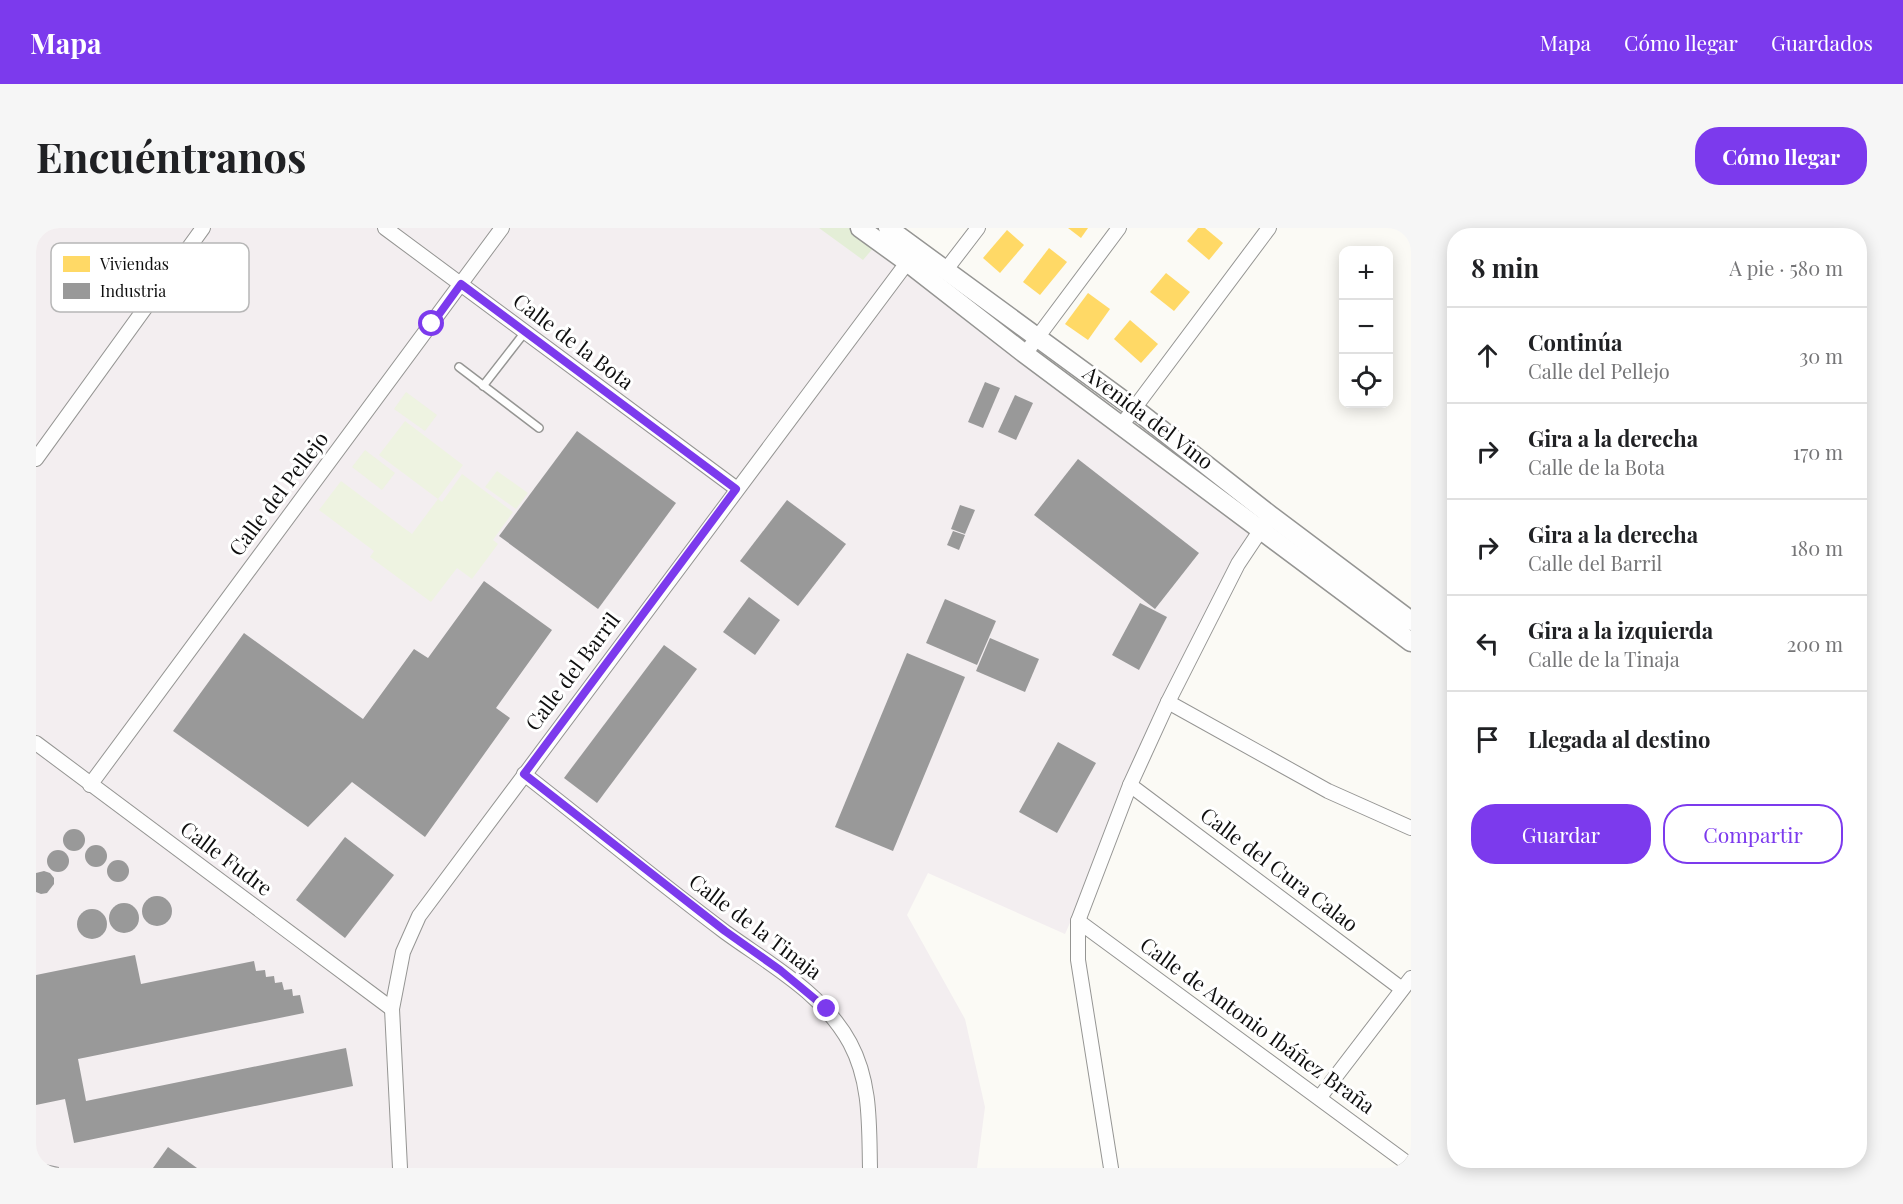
<!DOCTYPE html>
<html lang="es">
<meta charset="utf-8">
<style>
:root{--surface:#fff;--page:#f6f6f6;--text:#202124;--muted:#757577;--line:#e0e0e0;--accent:#7c3aed}
body{margin:0;font-family:"Playfair Display",serif;background:var(--page);color:var(--text)}
.controls{position:absolute;right:18px;top:18px;display:grid;overflow:hidden;border-radius:12px;box-shadow:0 3px 15px #0003}
.controls button{width:54px;height:54px;display:grid;place-items:center;padding:0;border:0;border-bottom:2px solid var(--line);background:var(--surface);color:var(--text);font:30px sans-serif}
.stop{position:absolute;width:18px;height:18px;margin:-14px;border:4px solid #7c3aed;border-radius:50%;background:#fff}
.stop.end{background:#7c3aed;border-color:#fff;box-shadow:0 2px 6px #0008}
.list{margin:0;padding:0;list-style:none}
h2{display:flex;justify-content:space-between;align-items:center;height:78px;margin:0;padding:0 24px;font-size:26px}
h2 small{font-size:20px;font-weight:400;color:var(--muted)}
.list li{display:grid;grid-template-columns:39px 1fr auto;gap:18px;align-items:center;box-sizing:border-box;height:96px;padding:0 24px;border-top:2px solid var(--line)}
.list b{display:block;font-size:22px;white-space:nowrap}
.list p{margin:0;font-size:20px;white-space:nowrap;color:var(--muted)}
.list em{font-size:20px;font-style:normal;color:var(--muted)}
.actions{display:flex;gap:12px;padding:18px 24px}
.actions a{flex:1;padding:14px 0;border:2px solid var(--accent);border-radius:24px;text-align:center;font-size:21px;color:var(--accent)}
.actions .main{background:var(--accent);color:#fff}
.icon{flex:none;width:33px;height:33px;fill:none;stroke:currentColor;stroke-width:2;stroke-linecap:round;stroke-linejoin:round}
.map{position:relative;flex:none;width:1375px;height:940px;overflow:hidden;border-radius:24px}
header{display:flex;align-items:center;gap:36px;box-sizing:border-box;height:84px;padding:0 30px;background:var(--accent);color:#fff}
header strong{font-size:28px}
nav{display:flex;gap:33px;margin-inline-start:auto;font-size:21px}
.intro{display:flex;align-items:center;justify-content:space-between;box-sizing:border-box;height:144px;padding:0 36px}
h1{margin:0;font-size:42px}
.button{padding:15px 27px;border-radius:24px;background:var(--accent);color:#fff;font-size:21px;font-weight:700}
main{display:flex;gap:36px;padding:0 36px}
aside{flex:1;background:var(--surface);border-radius:24px;box-shadow:0 3px 15px #0003}
.map>svg:first-child{display:block}
</style>
<header>
<strong>Mapa</strong>
<nav><a>Mapa</a><a>Cómo llegar</a><a>Guardados</a></nav>
</header>
<div class="intro"><h1>Encuéntranos</h1><a class="button">Cómo llegar</a></div>
<main>
<div class="map">
<svg width="1375" height="940" viewBox="0 0 1375 940">
<rect width="100%" height="100%" fill="#fbfaf5"/>
<!-- industrial -->
<polygon fill="#f3eef0" points="0,0 824,0 1224,302 1132,474 1029,706 892,645 871,687 929,791 949,879 941,940 0,940"/>
<!-- green -->
<polygon fill="#e4eed7" points="783,0 814,0 839,18 827,32"/>
<!-- pitch -->
<g fill="#eef3e1">
<polygon points="370,164 401,187 389,203 358,181"/>
<polygon points="369,193 427,237 402,271 406,274 426,246 477,284 457,312 462,316 436,351 421,340 395,374 334,329 338,323 283,282 305,253 376,306 402,271 343,227"/>
<polygon points="329,222 359,245 346,262 316,239"/>
<polygon points="461,243 492,265 480,281 449,259"/>
</g>
<!-- homes -->
<g fill="#ffd966">
<polygon points="1032,0 1052,0 1045,10"/>
<polygon points="1162,0 1169,0 1187,15 1173,32 1151,13"/>
<polygon points="971,2 988,17 964,45 947,30"/>
<polygon points="1013,20 1031,34 1004,67 987,54"/>
<polygon points="1130,45 1154,64 1138,83 1114,64"/>
<polygon points="1052,65 1074,81 1052,112 1029,96"/>
<polygon points="1094,92 1122,116 1105,135 1078,111"/>
</g>
<!-- industry -->
<g fill="#999">
<polygon points="949,154 964,160 947,200 932,194"/>
<polygon points="979,167 997,175 980,212 962,204"/>
<polygon points="541,203 640,275 562,381 463,308"/>
<polygon points="1042,231 1163,325 1119,381 998,287"/>
<polygon points="751,272 810,316 762,378 704,333"/>
<polygon points="924,277 939,282 929,306 915,301"/>
<polygon points="917,303 929,307 923,322 911,317"/>
<polygon points="448,353 516,402 460,480 474,490 389,609 316,554 272,599 137,503 208,405 327,491 378,421 392,430"/>
<polygon points="713,369 744,392 719,427 687,404"/>
<polygon points="909,371 960,393 941,437 890,415"/>
<polygon points="1104,375 1131,389 1103,442 1076,427"/>
<polygon points="954,410 1003,431 989,464 940,443"/>
<polygon points="628,417 661,441 561,575 528,550"/>
<polygon points="871,425 929,449 857,623 799,599"/>
<polygon points="1022,514 1060,535 1021,605 983,584"/>
<circle cx="38" cy="612" r="11"/>
<polygon points="309,609 358,647 309,710 260,672"/>
<circle cx="60" cy="628" r="11"/>
<circle cx="22" cy="633" r="11"/>
<circle cx="82" cy="643" r="11"/>
<polygon points="8,643 14,645 18,650 18,656 11,665 5,666 0,664 0,645"/>
<circle cx="121" cy="683" r="15"/>
<circle cx="88" cy="690" r="15"/>
<circle cx="56" cy="696" r="15"/>
<polygon points="99,727 105,756 218,733 220,743 229,742 230,749 238,748 239,755 246,754 248,762 256,761 257,768 264,767 268,785 42,831 50,873 310,820 317,858 38,915 29,871 0,877 0,747"/>
<polygon points="132,919 161,940 117,940"/>
<polygon points="0,934 23,939 23,940 0,940"/>
</g>
<g fill="none" stroke-linecap="round" stroke-linejoin="round">
<!-- service casing -->
<g stroke="#959593" stroke-width="10">
<g id="service">
<polyline points="423,139 503,200"/>
<polyline points="447,158 489,104"/>
</g>
</g>
<!-- minor casing -->
<g stroke="#959593" stroke-width="16">
<g id="minor">
<polyline points="349,0 701,261"/>
<polyline points="909,43 942,0"/>
<polyline points="989,126 1083,0"/>
<polyline points="1085,198 1233,0"/>
<polyline points="0,231 167,0"/>
<polyline points="1132,474 1292,563 1375,600"/>
<polyline points="0,515 356,781"/>
<path d="M488 546C555 598 621 653 689 704 733 736 787 765 814 815 835 854 833 897 834 940"/>
<polyline points="54,557 466,0"/>
<polyline points="1094,557 1366,761"/>
<polyline points="1042,693 1375,938"/>
<polyline points="1284,869 1375,750"/>
<polyline points="364,940 356,781 367,724 383,688 876,28"/>
<polyline points="1075,940 1042,732 1042,693 1094,557 1132,474 1202,336 1230,294"/>
</g>
</g>
<!-- tertiary casing -->
<g stroke="#959593" stroke-width="21">
<g id="tertiary">
<polyline points="824,0 871,34 989,126 1375,414"/>
<polyline points="852,0 1099,181 1234,287 1375,393"/>
</g>
</g>
<!-- service -->
<use href="#service" stroke="#fefefe" stroke-width="7"/>
<!-- minor -->
<use href="#minor" stroke="#fefefe" stroke-width="14"/>
<!-- tertiary -->
<use href="#tertiary" stroke="#fefefe" stroke-width="18"/>
</g>
<g fill="none" stroke-linecap="round" stroke-linejoin="round">
<!-- route -->
<polyline stroke="#7c3aed" stroke-width="8" points="396,96 425,56 700,261 488,546 689,703 744,742 791,781"/>
</g>
<g text-anchor="middle" stroke-width="6" stroke-linejoin="round" paint-order="stroke">
<!-- street labels -->
<g font-size="21" fill="#0f0f0f" stroke="#fff">
<text transform="translate(537 114) rotate(37)" y="7">Calle de la Bota</text>
<text transform="translate(1112 190) rotate(37)" y="7">Avenida del Vino</text>
<text transform="translate(243 266) rotate(-53)" y="7">Calle del Pellejo</text>
<text transform="translate(537 444) rotate(-53)" y="7">Calle del Barril</text>
<text transform="translate(190 631) rotate(37)" y="7">Calle Fudre</text>
<text transform="translate(1243 642) rotate(37)" y="7">Calle del Cura Calao</text>
<text transform="translate(719 699) rotate(37)" y="7">Calle de la Tinaja</text>
<text transform="translate(1221 798) rotate(36)" y="7">Calle de Antonio Ibáñez Braña</text>
</g>
</g>
<!-- legend -->
<rect x="15" y="15" width="198" height="69" rx="9" fill="#fff" stroke="#b7b7b7" stroke-width="1.5"/>
<rect x="27" y="28" width="27" height="16" fill="#ffd966"/>
<rect x="27" y="55" width="27" height="16" fill="#999"/>
<g font-size="16" fill="#0f0f0f">
<text x="64" y="42">Viviendas</text>
<text x="64" y="69">Industria</text>
</g>
</svg>
<div class="controls">
<button>+</button>
<button>−</button>
<button><svg class="icon" aria-label="locate" viewBox="0 0 24 24"><circle cx="12" cy="12" r="6"/><path d="M12 2v4M12 18v4M2 12h4M18 12h4"/></svg></button>
</div>
<div class="stop" style="left:396px;top:96px"></div>
<div class="stop end" style="left:791px;top:781px"></div>
</div>
<aside>
<h2>8 min<small>A pie · 580 m</small></h2>
<ul class="list">
<li><svg class="icon" aria-label="ahead" viewBox="0 0 24 24"><path d="M12 20V5M6 11l6-6 6 6"/></svg><div><b>Continúa</b><p>Calle del Pellejo</p></div><em>30 m</em></li>
<li><svg class="icon" aria-label="right" viewBox="0 0 24 24"><path d="M7 20v-9h11M14 6l5 5-5 5"/></svg><div><b>Gira a la derecha</b><p>Calle de la Bota</p></div><em>170 m</em></li>
<li><svg class="icon" aria-label="right" viewBox="0 0 24 24"><path d="M7 20v-9h11M14 6l5 5-5 5"/></svg><div><b>Gira a la derecha</b><p>Calle del Barril</p></div><em>180 m</em></li>
<li><svg class="icon" aria-label="left" viewBox="0 0 24 24"><path d="M17 20v-9H6M10 6l-5 5 5 5"/></svg><div><b>Gira a la izquierda</b><p>Calle de la Tinaja</p></div><em>200 m</em></li>
<li><svg class="icon" aria-label="arrive" viewBox="0 0 24 24"><path d="M6 21V4h12l-3 4 3 4H6"/></svg><div><b>Llegada al destino</b></div></li>
</ul>
<div class="actions"><a class="main">Guardar</a><a>Compartir</a></div>
</aside>
</main>
